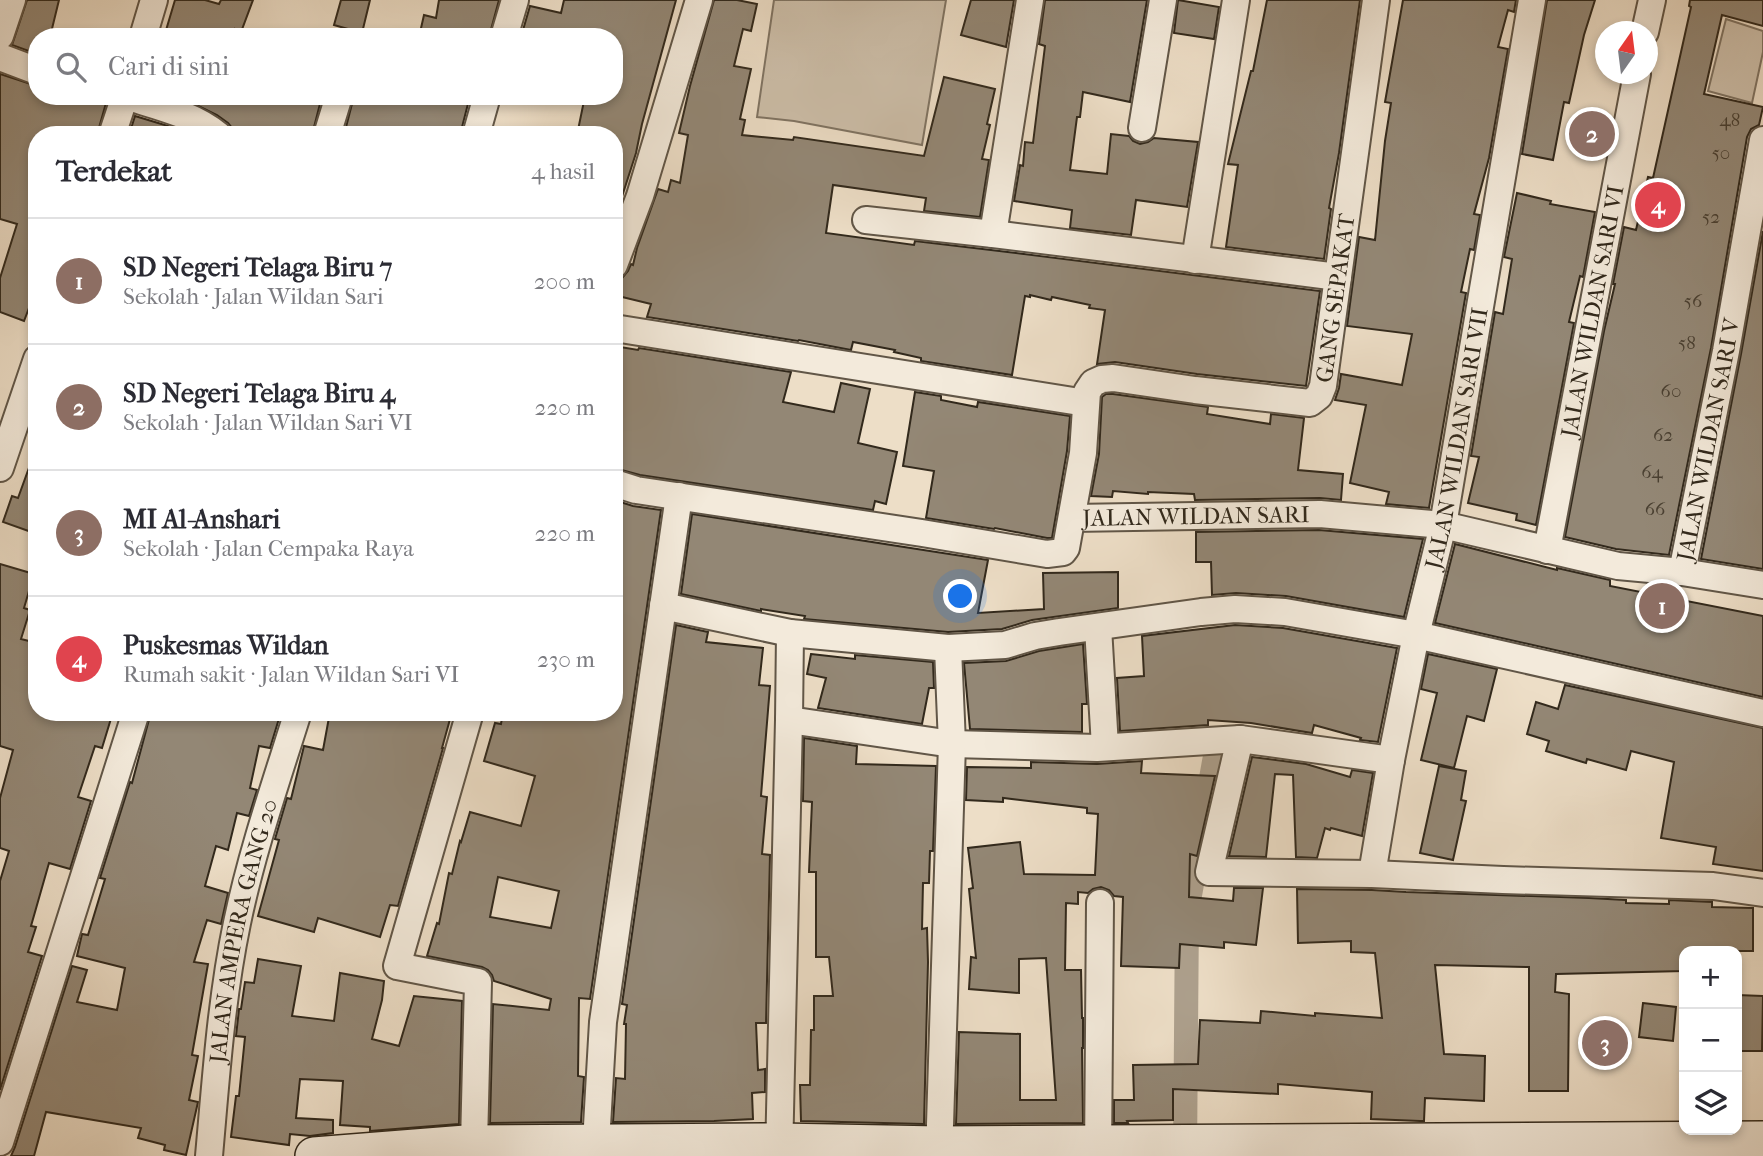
<!DOCTYPE html>
<html lang="id">
<meta charset="utf-8">
<style>
:root{--surface:#fff;--page:#f7f7f7;--text:#2b2b33;--muted:#7c7c81;--line:#e1e1e2;--accent:#8f2418}
body{margin:0;font-family:"IM FELL French Canon",serif;background:var(--page);color:var(--text)}
.controls{position:absolute;right:21px;bottom:21px;display:grid;overflow:hidden;border-radius:14px;box-shadow:0 4px 10px #0003}
.controls button{width:63px;height:63px;display:grid;place-items:center;padding:0;border:0;border-bottom:2px solid var(--line);background:var(--surface);color:var(--text);font:35px sans-serif}
.compass{position:absolute;left:1595px;top:21px;width:63px;height:63px;border-radius:50%;background:var(--surface);box-shadow:0 4px 10px #0003;rotate:14deg}
.you{position:absolute;left:961px;top:597px;width:24px;height:24px;margin:-18px;border:5px solid #fff;border-radius:50%;background:#1a73e8;box-shadow:0 0 0 10px #1a73e833}
.badge{display:grid;place-items:center;width:46px;height:46px;border-radius:50%;background:var(--accent);color:#fff;font-size:23px;font-weight:700}
.pin{position:absolute;translate:-50% -50%;border:4px solid #fff;box-shadow:0 2px 7px #0006}
.list{margin:0;padding:0;list-style:none}
h2{display:flex;justify-content:space-between;align-items:center;height:91px;margin:0;padding:0 28px;font-size:30px}
h2 small{font-size:23px;font-weight:400;color:var(--muted)}
.list li{display:grid;grid-template-columns:46px 1fr auto;gap:21px;align-items:center;box-sizing:border-box;height:126px;padding:0 28px;border-top:2px solid var(--line)}
.list b{display:block;font-size:26px;white-space:nowrap}
.list p{margin:0;font-size:23px;white-space:nowrap;color:var(--muted)}
.list em{font-size:23px;font-style:normal;color:var(--muted)}
.icon{flex:none;width:38px;height:38px;fill:none;stroke:currentColor;stroke-width:2;stroke-linecap:round;stroke-linejoin:round}
.map{position:relative;flex:none;width:1763px;height:1156px;overflow:hidden}
.search{position:absolute;background:var(--surface);box-shadow:0 4px 10px #0003;left:28px;top:28px;width:595px;height:77px;display:flex;align-items:center;gap:18px;box-sizing:border-box;padding:0 24px;border-radius:28px;color:var(--muted);font-size:26px}
.panel{position:absolute;background:var(--surface);box-shadow:0 4px 10px #0003;left:28px;top:126px;width:595px;height:595px;border-radius:28px}
.map>svg:first-child{display:block}
</style>
<div class="map">
<svg width="1763" height="1156" viewBox="0 0 1763 1156">
<rect width="100%" height="100%" fill="#eddec7"/>
<filter id="stains"><feTurbulence type="fractalNoise" baseFrequency=".00286" numOctaves="4"/><feColorMatrix values="0 0 0 0 .2 0 0 0 0 .09 0 0 0 0 .02 0 0 0 .5 -.17"/></filter>
<radialGradient id="worn" r=".72"><stop offset=".6" stop-color="#630" stop-opacity="0"/><stop offset="1" stop-color="#630" stop-opacity=".3"/></radialGradient>
<!-- green -->
<g fill="#cdbfaa" stroke="#807463" stroke-width="2">
<polygon points="774,0 946,0 922,145 794,121 757,117"/>
<polygon points="1726,19 1763,31 1763,52 1752,103 1708,91"/>
</g>
<g fill="none" stroke-linecap="round" stroke-linejoin="round">
<!-- canal -->
<polyline stroke="#ada08d" stroke-width="24" points="1185,1156 1187,912 1215,756"/>
</g>
<!-- building -->
<g fill="#938775" stroke="#32291c" stroke-width="2" fill-rule="evenodd">
<polygon points="27,0 59,0 50,37 37,37 37,54 12,45"/>
<polygon points="175,0 205,0 219,4 221,0 253,0 241,32 235,29 233,37 164,37"/>
<polygon points="341,0 370,0 362,33 334,25"/>
<polygon points="439,0 499,0 489,37 419,37 424,15 436,18"/>
<polygon points="564,0 676,0 642,124 636,153 617,212 614,211 614,135 599,135 578,130 585,96 614,96 614,37 521,37 530,6 561,13"/>
<polygon points="714,0 737,0 757,4 751,31 743,29 734,66 751,69 740,119 745,120 742,135 793,140 794,137 924,156 944,77 995,89 987,124 990,125 982,159 989,160 980,217 924,211 926,198 833,185 826,233 914,245 915,241 991,250 1320,291 1306,386 1197,374 1115,362 1097,364 1105,310 1089,308 1090,305 1052,297 1051,300 1030,295 1030,297 1025,296 1012,375 921,361 921,358 894,352 895,350 853,342 851,350 799,340 798,341 647,317 651,304 618,296 622,278 628,271 631,264 633,265 637,248 658,189 668,192 671,180 680,183 688,135 679,133 690,86"/>
<polygon points="971,0 1014,0 1006,47 961,35"/>
<polygon points="1045,0 1147,0 1130,102 1083,92 1080,117 1077,117 1070,170 1107,174 1111,134 1129,136 1133,141 1140,144 1148,142 1154,138 1198,142 1187,207 1136,200 1131,235 1070,228 1072,210 1014,201 1020,165 1023,166 1025,142 1033,143 1045,46 1039,44"/>
<polygon points="1178,0 1219,7 1214,39 1174,33"/>
<polygon points="1267,0 1360,0 1339,153 1329,208 1331,209 1324,259 1226,247 1238,165 1228,164 1251,71 1253,71"/>
<polygon points="1403,0 1516,0 1514,12 1508,10 1498,47 1508,49 1489,158 1474,214 1480,215 1474,250 1470,249 1461,292 1466,293 1429,508 1386,504 1389,492 1350,483 1366,405 1335,400 1339,388 1341,374 1402,385 1412,334 1347,326 1359,237 1375,240 1385,141 1391,103 1385,102"/>
<polygon points="1547,0 1595,0 1584,35 1569,103 1564,102 1553,160 1522,154"/>
<polygon points="1690,0 1763,0 1763,26 1722,15 1704,94 1763,107 1759,125 1751,129 1747,137 1711,348 1669,555 1616,549 1565,537 1604,331 1615,284 1613,284 1624,227 1636,230 1648,177 1653,178 1691,7 1689,6"/>
<polygon points="0,74 37,86 37,96 83,96 106,103 97,135 37,135 37,287 24,321 0,312 0,278 17,224 0,219"/>
<polygon points="178,96 322,96 312,135 233,135 232,128 228,123 217,115"/>
<polygon points="354,96 470,96 460,135 344,135"/>
<polygon points="135,116 168,126 189,135 129,135"/>
<polygon points="1517,193 1551,201 1550,204 1595,212 1583,277 1580,276 1569,322 1574,323 1536,525 1516,520 1517,514 1468,503 1479,457 1471,456 1495,312 1503,314 1512,259 1504,257"/>
<polygon points="1763,231 1763,569 1701,559 1741,354"/>
<polygon points="614,346 638,350 639,348 791,372 783,402 834,412 841,383 870,389 858,443 897,452 886,504 875,501 873,510 640,475 614,468"/>
<polygon points="915,392 941,396 941,400 977,407 978,402 1070,416 1067,451 1052,538 1047,538 995,528 994,529 926,518 934,471 903,466"/>
<polygon points="1106,394 1113,394 1208,407 1207,414 1270,424 1271,414 1304,418 1298,470 1343,474 1341,500 1320,498 1195,500 1194,494 1148,492 1148,494 1113,491 1112,497 1091,496 1099,454 1102,397"/>
<polygon points="34,454 37,454 37,534 3,522 12,496 18,498"/>
<path d="M614 500 633 506 661 510 590 999 579 998 578 1076 584 1077 581 1122 490 1123 493 1004 549 1010 551 999 494 981 492 975 488 970 482 967 427 956 437 923 439 924 449 873 452 874 460 841 461 842 470 812 521 826 535 776 484 761 495 723 501 724 503 712H614ZM498 877 559 891 551 928 490 917Z"/>
<polygon points="692,514 988,560 978,613 1044,609 1043,573 1118,572 1118,608 1032,620 1002,629 948,632 804,619 805,616 761,609 761,611 681,594"/>
<polygon points="1319,530 1423,539 1404,617 1286,596 1236,593 1212,595 1211,562 1196,562 1196,532"/>
<polygon points="1455,544 1557,570 1557,568 1610,580 1610,586 1763,616 1763,697 1435,623"/>
<polygon points="0,564 34,574 24,608 30,610 21,639 37,643 37,712 113,712 102,748 95,746 78,797 91,801 70,869 49,863 31,926 36,927 28,952 42,956 0,1090 0,881 9,851 0,848 0,798 13,750 0,746"/>
<polygon points="676,625 708,632 706,642 763,648 759,685 770,686 761,796 767,797 762,854 770,855 766,1023 756,1023 758,1070 765,1069 765,1092 752,1093 753,1119 714,1121 613,1122 616,1078 625,1079 626,1024 624,1024 627,1005 622,1004"/>
<polygon points="1235,625 1283,628 1397,648 1378,742 1360,740 1361,738 1314,725 1312,733 1251,723 1208,720 1208,725 1120,731 1117,678 1144,676 1142,636"/>
<polygon points="1083,644 1087,704 1082,704 1082,732 970,729 964,663 1006,661 1039,651"/>
<polygon points="811,654 855,659 855,655 933,662 934,688 929,688 922,724 818,708 826,678 807,674"/>
<polygon points="1428,654 1497,669 1484,721 1467,716 1454,768 1421,760 1437,693 1421,689"/>
<polygon points="1565,685 1763,728 1763,871 1713,864 1716,847 1661,838 1674,762 1631,751 1626,770 1587,759 1586,763 1546,751 1549,741 1527,734 1536,702 1558,709"/>
<polygon points="151,712 281,712 270,748 259,746 250,788 257,790 249,816 237,813 228,850 216,846 205,886 228,893 221,924 207,920 194,962 208,964 192,1055 198,1056 189,1100 198,1102 186,1155 164,1150 165,1145 138,1138 141,1128 46,1112 34,1156 11,1156 15,1147 72,966 87,970 77,1002 117,1010 125,968 77,956 82,934 88,935 105,879 100,878 130,782 132,783"/>
<polygon points="330,712 452,712 442,748 443,748 398,906 390,905 380,937 318,918 314,932 258,916 279,840 275,839 287,798 291,799 304,746 323,750"/>
<polygon points="804,738 857,746 856,764 936,766 933,851 930,851 929,883 923,883 922,929 927,928 928,962 924,1124 801,1121 800,1085 810,1085 811,1030 814,1030 814,996 833,996 829,957 816,957 816,872 809,872 812,802 803,801"/>
<polygon points="1252,757 1306,764 1350,777 1352,770 1373,773 1362,836 1331,828 1330,830 1325,828 1317,858 1296,857 1293,775 1275,774 1266,857 1229,856"/>
<polygon points="1142,761 1141,773 1215,776 1197,856 1190,854 1189,897 1233,901 1234,888 1263,888 1256,945 1224,942 1224,948 1180,944 1179,968 1121,966 1123,897 1114,896 1109,890 1101,887 1093,889 1088,893 1078,892 1078,904 1066,903 1065,970 1081,970 1082,1018 1083,1018 1083,1048 1082,1048 1083,1123 956,1124 959,1032 1020,1034 1020,1100 1056,1100 1046,958 1019,959 1019,993 969,989 971,957 976,958 969,889 973,888 968,848 1020,842 1024,874 1095,875 1098,814 1087,813 1087,808 1003,798 1003,802 966,800 967,767 1031,768 1031,762 1097,764"/>
<polygon points="1439,766 1466,771 1461,800 1466,801 1453,860 1420,853"/>
<polygon points="1297,889 1372,890 1406,892 1589,898 1626,900 1626,903 1669,904 1669,900 1712,902 1712,907 1753,908 1753,951 1684,951 1684,971 1556,974 1555,992 1569,994 1568,1091 1529,1091 1529,967 1435,965 1444,1054 1485,1056 1484,1101 1425,1098 1424,1121 1420,1121 1371,1119 1372,1092 1278,1084 1278,1094 1173,1089 1173,1120 1127,1121 1128,1123 1114,1123 1114,1100 1134,1100 1133,1065 1198,1064 1200,1020 1260,1023 1261,1011 1315,1016 1315,1013 1382,1018 1375,953 1351,952 1351,941 1298,943"/>
<polygon points="258,959 301,966 292,1016 334,1021 340,973 384,981 382,1000 372,1039 399,1046 414,996 462,1001 459,1124 370,1131 370,1127 340,1125 343,1081 300,1079 296,1118 333,1120 333,1133 310,1136 290,1134 289,1145 231,1137 236,1096 239,1096 245,1037 236,1036 239,1009 241,1009 245,982 254,983"/>
<polygon points="1737,995 1763,996 1762,1051 1737,1051"/>
<polygon points="1643,1003 1676,1007 1673,1041 1639,1037"/>
</g>
<g fill="none" stroke-linecap="round" stroke-linejoin="round">
<!-- street casing -->
<g stroke="#615647" stroke-width="30">
<g id="street">
<polyline points="1645,32 1652,0"/>
<polyline points="0,36 12,0"/>
<polyline points="143,37 154,0"/>
<polyline points="504,37 515,0"/>
<polyline points="0,57 37,71"/>
<polyline points="1142,128 1163,0"/>
<path d="M112 135 125 96C156 106 193 114 218 135"/>
<polyline points="327,135 339,96"/>
<polyline points="476,135 487,96"/>
<polyline points="866,220 993,234 1338,277"/>
<polyline points="993,234 1030,0"/>
<polyline points="1195,260 1236,0"/>
<polyline points="614,265 640,196 699,0"/>
<polyline points="614,328 1086,403"/>
<polyline points="0,468 37,359"/>
<path id="s1" d="M614 483 636 490 922 533 1047 554 1063 552 1066 548 1083 453 1087 392 1093 383 1102 379 1113 378 1195 390 1310 403 1319 396 1323 386 1376 0"/>
<path id="s2" d="M1072 518 1320 514 1443 525 1618 566 1682 572 1763 585"/>
<path id="s3" d="M1547 550 1637 74"/>
<path id="s4" d="M1682 572 1726 351 1763 140"/>
<polyline points="663,606 790,633 948,648 1005,645 1035,636 1059,632 1201,612 1235,609 1285,612 1416,635 1763,713"/>
<polyline points="1098,627 1105,747"/>
<polyline points="470,712 397,966 478,982 474,1144"/>
<polyline points="789,720 952,744 1097,748 1240,739 1391,760"/>
<polyline points="1240,739 1209,872 1372,874 1503,880 1713,886 1763,893"/>
<path id="s5" d="M1372 874 1391 760 1416 635 1443 525 1532 0"/>
<polyline points="0,1142 136,712"/>
<polyline points="596,1143 603,1022 679,496"/>
<path id="s6" d="M209 1156C216 1078 221 1000 237 923 252 851 276 782 298 712"/>
<polyline points="779,1156 789,720 790,633"/>
<polyline points="939,1156 952,744 948,648"/>
<polyline points="1098,1156 1100,903"/>
</g>
</g>
<!-- secondary casing -->
<g stroke="#32291c" stroke-width="40">
<polyline id="secondary" points="314,1156 466,1144 779,1142 939,1145 1763,1140"/>
</g>
<!-- street -->
<use href="#street" stroke="#f3eadb" stroke-width="26"/>
<!-- secondary -->
<use href="#secondary" stroke="#f3eadb" stroke-width="37"/>
</g>
<g text-anchor="middle" stroke-width="5" stroke-linejoin="round" paint-order="stroke">
<!-- number labels -->
<g font-size="19" fill="#4a4032">
<text x="1730" y="126">48</text>
<text x="1721" y="159">50</text>
<text x="1711" y="223">52</text>
<text x="1693" y="307">56</text>
<text x="1687" y="349">58</text>
<text x="1671" y="397">60</text>
<text x="1663" y="441">62</text>
<text x="1652" y="478">64</text>
<text x="1655" y="515">66</text>
</g>
<!-- street labels -->
<g font-size="23" fill="#32291c" stroke="#f3eadb">
<text dy="8" stroke="none"><textPath href="#s1" startOffset="959">GANG SEPAKAT</textPath></text>
<text dy="8" stroke="none"><textPath href="#s3" startOffset="243">JALAN WILDAN SARI VI</textPath></text>
<text dy="8" stroke="none"><textPath href="#s5" startOffset="444">JALAN WILDAN SARI VII</textPath></text>
<text dy="8" stroke="none"><textPath href="#s4" startOffset="135">JALAN WILDAN SARI V</textPath></text>
<text dy="8" stroke="none"><textPath href="#s2" startOffset="124">JALAN WILDAN SARI</textPath></text>
<text dy="8" stroke="none"><textPath href="#s6" startOffset="228">JALAN AMPERA GANG 20</textPath></text>
</g>
</g>
<rect width="100%" height="100%" filter="url(#stains)"/>
<rect width="100%" height="100%" fill="url(#worn)"/>
</svg>
<div class="controls">
<button>+</button>
<button>−</button>
<button><svg class="icon" aria-label="layers" viewBox="0 0 24 24"><path d="M12 4l9 5-9 5-9-5zM3 14l9 5 9-5"/></svg></button>
</div>
<svg class="compass" viewBox="-18 -18 36 36"><path d="M0-13l5 13h-10z" fill="#e53935"/><path d="M0 13l5-13h-10z" fill="#7c7c81"/></svg>
<div class="you"></div>
<div class="pin badge" style="left:1662px;top:606px;background:#8d6e63">1</div>
<div class="pin badge" style="left:1592px;top:134px;background:#8d6e63">2</div>
<div class="pin badge" style="left:1605px;top:1043px;background:#8d6e63">3</div>
<div class="pin badge" style="left:1658px;top:205px;background:#e0444e">4</div>
<div class="search"><svg class="icon" aria-label="search" viewBox="0 0 24 24"><circle cx="10" cy="10" r="6"/><path d="M15 15l6 6"/></svg>Cari di sini</div>
<section class="panel">
<h2>Terdekat<small>4 hasil</small></h2>
<ul class="list">
<li><span class="badge" style="background:#8d6e63">1</span><div><b>SD Negeri Telaga Biru 7</b><p>Sekolah · Jalan Wildan Sari</p></div><em>200 m</em></li>
<li><span class="badge" style="background:#8d6e63">2</span><div><b>SD Negeri Telaga Biru 4</b><p>Sekolah · Jalan Wildan Sari VI</p></div><em>220 m</em></li>
<li><span class="badge" style="background:#8d6e63">3</span><div><b>MI Al-Anshari</b><p>Sekolah · Jalan Cempaka Raya</p></div><em>220 m</em></li>
<li><span class="badge" style="background:#e0444e">4</span><div><b>Puskesmas Wildan</b><p>Rumah sakit · Jalan Wildan Sari VI</p></div><em>230 m</em></li>
</ul>
</section>
</div>
